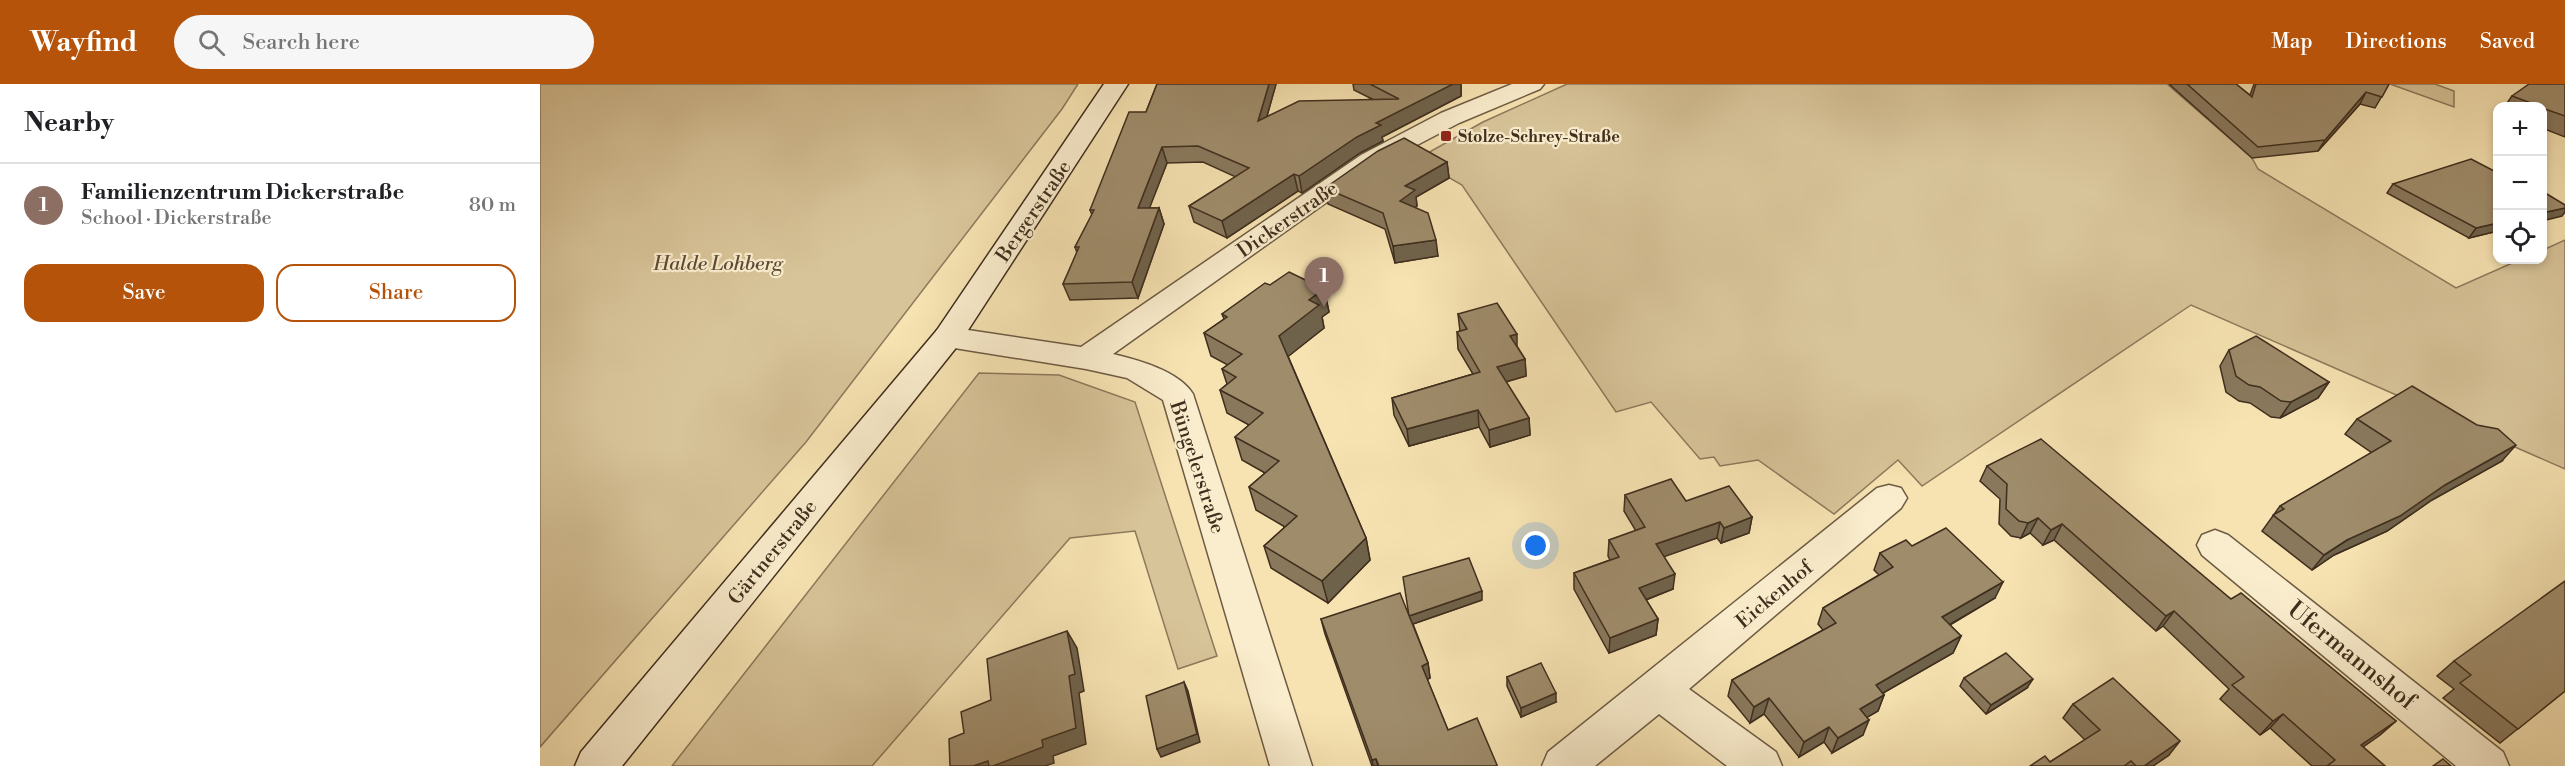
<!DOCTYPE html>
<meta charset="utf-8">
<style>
:root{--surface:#fff;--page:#f6f6f6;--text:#202124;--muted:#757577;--line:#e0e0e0;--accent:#b45309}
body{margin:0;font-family:"Libre Bodoni",serif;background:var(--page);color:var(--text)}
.controls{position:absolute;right:18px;top:18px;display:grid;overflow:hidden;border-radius:12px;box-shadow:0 3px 9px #0003}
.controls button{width:54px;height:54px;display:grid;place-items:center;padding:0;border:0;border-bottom:2px solid var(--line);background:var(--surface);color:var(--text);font:30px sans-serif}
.you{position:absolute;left:996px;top:462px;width:21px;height:21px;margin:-15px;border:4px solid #fff;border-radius:50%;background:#1a73e8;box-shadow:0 0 0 9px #1a73e833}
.badge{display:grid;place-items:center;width:39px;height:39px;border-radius:50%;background:var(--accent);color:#fff;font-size:20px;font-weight:700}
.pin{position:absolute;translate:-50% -50px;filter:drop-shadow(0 2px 3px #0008)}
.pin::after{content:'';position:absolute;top:32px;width:21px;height:18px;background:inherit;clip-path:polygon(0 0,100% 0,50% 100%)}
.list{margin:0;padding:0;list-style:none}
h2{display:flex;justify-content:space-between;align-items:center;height:78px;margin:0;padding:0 24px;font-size:26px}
h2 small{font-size:20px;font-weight:400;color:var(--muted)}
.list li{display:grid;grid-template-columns:39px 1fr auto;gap:18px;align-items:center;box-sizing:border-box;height:84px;padding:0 24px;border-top:2px solid var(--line)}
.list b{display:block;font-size:22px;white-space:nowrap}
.list p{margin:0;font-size:20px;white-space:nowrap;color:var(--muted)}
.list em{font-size:20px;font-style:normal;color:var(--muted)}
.actions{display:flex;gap:12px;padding:18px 24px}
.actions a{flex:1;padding:14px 0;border:2px solid var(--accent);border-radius:18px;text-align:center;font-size:21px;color:var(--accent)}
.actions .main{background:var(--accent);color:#fff}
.icon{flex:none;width:33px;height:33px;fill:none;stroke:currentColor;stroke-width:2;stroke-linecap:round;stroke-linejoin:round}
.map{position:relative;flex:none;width:2025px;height:682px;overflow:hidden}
header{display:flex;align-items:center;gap:36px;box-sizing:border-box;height:84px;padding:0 30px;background:var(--accent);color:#fff}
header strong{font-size:28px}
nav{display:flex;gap:33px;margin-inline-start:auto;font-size:21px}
.search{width:420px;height:54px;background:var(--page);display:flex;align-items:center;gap:15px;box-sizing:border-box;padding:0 21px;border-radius:33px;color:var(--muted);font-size:22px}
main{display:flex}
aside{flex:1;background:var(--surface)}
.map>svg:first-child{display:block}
</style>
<header>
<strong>Wayfind</strong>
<div class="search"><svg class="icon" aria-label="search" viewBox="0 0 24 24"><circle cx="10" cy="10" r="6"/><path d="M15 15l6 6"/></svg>Search here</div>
<nav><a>Map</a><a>Directions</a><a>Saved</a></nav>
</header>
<main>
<aside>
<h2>Nearby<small></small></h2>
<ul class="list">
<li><span class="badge" style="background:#8d6e63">1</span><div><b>Familienzentrum Dickerstraße</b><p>School · Dickerstraße</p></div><em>80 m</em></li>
</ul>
<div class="actions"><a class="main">Save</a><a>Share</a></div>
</aside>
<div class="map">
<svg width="2025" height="682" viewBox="0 0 2025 682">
<rect width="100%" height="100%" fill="#f7e3b2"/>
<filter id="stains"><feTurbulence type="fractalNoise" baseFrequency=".00333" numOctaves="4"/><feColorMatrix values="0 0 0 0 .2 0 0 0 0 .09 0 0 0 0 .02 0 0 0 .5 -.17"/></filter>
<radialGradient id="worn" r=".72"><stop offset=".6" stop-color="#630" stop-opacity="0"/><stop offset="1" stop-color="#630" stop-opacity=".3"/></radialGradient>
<!-- green -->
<g fill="#d8c499" stroke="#8c795c" stroke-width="1.5">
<polygon points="0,0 538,0 522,25 266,358 0,663"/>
<polygon points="1027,0 1627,0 1712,74 1718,85 1916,204 1979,176 2002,176 2003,166 2025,156 2025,385 1651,221 1382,402 1358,376 1294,430 1218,376 1180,382 1174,373 1160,375 1111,318 1076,328 922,101 877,75 943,38"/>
<polygon points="1850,0 1895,0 1914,7 1914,23"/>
<polygon points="439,289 519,291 595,318 677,572 638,585 595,447 530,454 332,682 132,682"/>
</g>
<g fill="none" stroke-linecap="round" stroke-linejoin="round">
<!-- minor casing -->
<g stroke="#6d5b43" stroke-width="3">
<g id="minor">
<path d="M972 0H1004L1000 5 919 39 839 81 573 270C598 276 639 287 653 310L772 682H730L623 316 587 294 546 285 408 263 397 260 393 253 397 246 408 243 541 263 821 71 901 29Z"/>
<polygon points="1349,401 1361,404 1367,414 1361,424 1149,605 1236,668 1242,682 1187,682 1119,630 1055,682 1002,682 1008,668 1337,404"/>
<polygon points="1675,446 1688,451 1963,668 1969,682 1916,682 1662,471 1657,461 1662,451"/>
</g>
</g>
<!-- secondary casing -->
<g stroke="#3f2e1e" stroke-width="3">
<polygon id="secondary" points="564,0 588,0 419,260 82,682 35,682 41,668 397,246"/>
</g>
<!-- minor -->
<use href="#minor" fill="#faedcd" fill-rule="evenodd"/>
<!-- secondary -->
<use href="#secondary" fill="#faedcd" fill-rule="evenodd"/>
</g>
<!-- wall -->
<g fill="#89785c" stroke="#3f2e1e" stroke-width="1.5">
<polygon points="617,0 736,0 727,32 832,15 814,6 813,0 921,0 921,12 842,53 843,57 820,69 762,109 758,107 687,154 654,138 649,122 696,93 663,78 627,79 609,124 619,124 624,140 598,214 530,216 523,200 537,169 535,163 552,131 550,126 606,28"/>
<polygon points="1629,0 1696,0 1710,11 1714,0 1849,0 1835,24 1820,20 1778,67 1712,74"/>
<polygon points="2025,0 2025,53 2002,44 2002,22 1965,22 1972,12"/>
<polygon points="907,78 909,94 876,113 877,122 875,124 898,172 855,179 845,145 788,120 785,104"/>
<polygon points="1958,89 1958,147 1929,154 1847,109 1853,100"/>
<polygon points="730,201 784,205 789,228 782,233 784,244 748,272 826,454 830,476 788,519 731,484 724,462 745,443 716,426 709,403 725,389 702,376 695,353 709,341 687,329 680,306 687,300 682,285 688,281 671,272 664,249 684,235 682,230"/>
<polygon points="918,230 977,262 985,275 986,292 966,298 989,334 990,351 950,363 939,343 869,362 854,331 852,314 933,290 918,265 917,248 920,247"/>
<polygon points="1689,266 1789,298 1778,314 1740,334 1731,333 1710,319 1699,317 1686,308 1680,282"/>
<polygon points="1817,335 1962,377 1892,416 1847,447 1794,471 1772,486 1722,447 1740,422 1832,369 1805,350"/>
<polygon points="1447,382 1691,515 1856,637 1840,651 1823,663 1845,682 1772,682 1730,644 1720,651 1680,615 1689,605 1623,542 1616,547 1514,456 1503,461 1490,449 1481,454 1471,452 1459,440 1460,415 1440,397"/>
<polygon points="1085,411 1146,417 1212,433 1209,449 1181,459 1177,454 1124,472 1133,505 1106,516 1118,535 1116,551 1069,569 1034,505 1034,489 1070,476 1068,472 1069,456 1096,447 1084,427"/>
<polygon points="1372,462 1455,514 1410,541 1421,552 1413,569 1343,609 1344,611 1338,627 1327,633 1323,651 1292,669 1284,658 1259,673 1224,630 1210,639 1188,612 1192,596 1283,546 1278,540 1283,524 1339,491 1334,486 1340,469"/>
<polygon points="942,516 873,540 888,579 890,594 887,595 908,646 957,682 832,682 785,550 781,535 869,530"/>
<polygon points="1914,577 2025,607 1960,659 1903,614 1914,605 1897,592"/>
<polygon points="967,593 1016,618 981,633 967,602"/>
<polygon points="1424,594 1487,604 1446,630 1420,602"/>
<polygon points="1533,620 1629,671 1613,682 1490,682 1510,678 1545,656 1523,634"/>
</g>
<!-- shaded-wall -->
<g fill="#6f624b" stroke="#3f2e1e" stroke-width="1.5">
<polygon points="729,0 736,0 721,53 718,37"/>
<polygon points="908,0 921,0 921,12 842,53 843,57 820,69 762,109 759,92 836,39"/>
<polygon points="1826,8 1820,20 1778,67 1785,56"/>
<polygon points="622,63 627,79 603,141 598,124"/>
<polygon points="907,78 909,94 876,113 877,122 862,133 860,117 865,102"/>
<polygon points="754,90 758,107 687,154 682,137"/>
<polygon points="619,124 624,140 598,214 592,198"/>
<polygon points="2025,124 2025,128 2022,132 2002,137 2002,129"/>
<polygon points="1958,139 1958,147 1929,154 1936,144"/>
<polygon points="896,156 898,172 855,179 853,162"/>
<polygon points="784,205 789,228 782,233 784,244 745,275 739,252 769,216"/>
<polygon points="977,250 977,266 970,252"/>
<polygon points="985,275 986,292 958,300 957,283"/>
<polygon points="1789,298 1778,314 1740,334 1751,318"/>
<polygon points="938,326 939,343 869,362 867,345"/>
<polygon points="989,334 990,351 950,363 949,346"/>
<polygon points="1976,361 1962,377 1892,416 1847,447 1794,471 1772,486 1784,471 1807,456"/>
<polygon points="1212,433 1209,449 1181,459 1184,444"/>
<polygon points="1498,434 1490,449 1481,454 1488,439"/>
<polygon points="1180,438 1177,454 1115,476 1116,460"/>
<polygon points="1522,440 1514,456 1503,461 1511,446"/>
<polygon points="826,454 830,476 788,519 782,497"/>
<polygon points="1135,490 1133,505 1097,519 1099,504"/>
<polygon points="1463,498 1455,514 1395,549 1402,533"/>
<polygon points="942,507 942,516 870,541 869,532"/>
<polygon points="1634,527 1623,542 1616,547 1626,532"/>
<polygon points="1118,535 1116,551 1069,569 1070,554"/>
<polygon points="527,547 537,564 544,607 539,609 546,660 513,672 514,679 505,682 453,682 502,656 529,592"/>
<polygon points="1421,552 1413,569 1329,617 1336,601"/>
<polygon points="888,579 890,594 884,597 882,582"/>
<polygon points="1493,595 1487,604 1446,630 1451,621"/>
<polygon points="644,598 648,607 660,658 621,673 617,665"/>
<polygon points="1016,609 1016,618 981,633 981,624"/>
<polygon points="1344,611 1338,627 1314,641 1320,625"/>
<polygon points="1229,614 1224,630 1210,639 1214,623"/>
<polygon points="1743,630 1730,644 1720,651 1733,637"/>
<polygon points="1329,636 1323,651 1292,669 1298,654"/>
<polygon points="1856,637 1840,651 1806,675 1821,661"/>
<polygon points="1289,643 1284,658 1259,673 1264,658"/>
<polygon points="1640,657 1629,671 1613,682 1604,682"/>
<polygon points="836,675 838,682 833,682 832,676"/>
<polygon points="448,677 452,682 433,682"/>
</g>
<!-- building -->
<g fill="#9f8c6b" stroke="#3f2e1e" stroke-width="1.5">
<polygon points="617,0 729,0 718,37 759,17 859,15 830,0 913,0 836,39 841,41 817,53 759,92 754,90 682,137 649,122 709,84 658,62 622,63 598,124 619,124 592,198 523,200 539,163 535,163 554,126 550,126 589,28 606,28"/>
<polygon points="1647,0 1696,0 1712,13 1716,0 1849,0 1842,13 1826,8 1785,56 1718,63"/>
<polygon points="1989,0 2025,0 2025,32 2002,24 2002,22 1999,22 1972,12"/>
<polygon points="864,54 907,78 865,102 875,106 860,117 888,129 896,156 853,162 843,129 785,104 838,67"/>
<polygon points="1931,75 1958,89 1958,139 1936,144 1853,100"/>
<polygon points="2002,107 2025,121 2025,124 2002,129"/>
<polygon points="749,188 784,205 769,216 779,221 739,252 826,454 782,497 724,462 757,432 709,403 739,377 695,353 723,329 680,306 696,293 682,285 702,270 664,249 687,233 682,230 725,199 730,201"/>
<polygon points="957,219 977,250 970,252 985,275 957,283 989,334 949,346 938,326 867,345 852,314 940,288 917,248 927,245 918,230"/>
<polygon points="1716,252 1789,298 1751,318 1741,317 1720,303 1709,301 1696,292 1689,266"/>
<polygon points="1872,302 1937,341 1958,345 1976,361 1905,401 1860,432 1807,456 1784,471 1733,431 1744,425 1740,422 1851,357 1817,335"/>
<polygon points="1501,355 1691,515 1701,509 1856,637 1821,661 1845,682 1787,682 1795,676 1743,630 1733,637 1692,601 1704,593 1634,527 1626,532 1522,440 1511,446 1498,434 1488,439 1479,437 1466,425 1467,400 1447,382"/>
<polygon points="1131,395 1146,417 1189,402 1212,433 1184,444 1180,438 1116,460 1135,490 1099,504 1118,535 1070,554 1034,489 1079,473 1069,456 1105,443 1085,411"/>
<polygon points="1406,444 1463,498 1402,533 1421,552 1336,601 1344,611 1320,625 1329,636 1298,654 1289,643 1264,658 1229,614 1214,623 1192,596 1296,539 1283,524 1353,483 1340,469 1366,456 1372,462"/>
<polygon points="929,474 942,507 869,532 863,493"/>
<polygon points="2025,497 2025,607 1978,645 1920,599 1931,591 1914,577"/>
<polygon points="860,509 888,579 882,582 908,646 937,634 957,681 955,682 839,682 836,675 832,676 781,535"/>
<polygon points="527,547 535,590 529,592 536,644 502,656 503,663 453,682 449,682 448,677 433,682 410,682 409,655 424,649 421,628 451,616 447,575"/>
<polygon points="1466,569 1493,595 1451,621 1424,594"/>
<polygon points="1001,579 1016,609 981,624 967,593"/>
<polygon points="1573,594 1640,657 1604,682 1596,682 1591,677 1584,682 1490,682 1505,672 1510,678 1560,646 1533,620"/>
<polygon points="644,598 657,650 617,665 606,612"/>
<polygon points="1903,675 1911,682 1893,682"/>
</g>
<!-- markers -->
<rect fill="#8f2418" stroke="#faedcd" stroke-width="2" x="900" y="46" width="12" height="12" rx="3"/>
<g text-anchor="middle" stroke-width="4.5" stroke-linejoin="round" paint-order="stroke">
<!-- far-poi labels -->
<g font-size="16" font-weight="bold" fill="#3f2e1e" stroke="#faedcd" text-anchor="start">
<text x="918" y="58">Stolze-Schrey-Straße</text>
</g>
<!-- street labels -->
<g font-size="20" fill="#3f2e1e" stroke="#faedcd">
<text transform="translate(493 127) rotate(-56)" y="7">Bergerstraße</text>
<text transform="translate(747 135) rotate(-35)" y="7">Dickerstraße</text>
<text transform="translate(658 383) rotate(72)" y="7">Büngelerstraße</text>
<text transform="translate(232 468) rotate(-51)" y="7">Gärtnerstraße</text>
<text transform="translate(1234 510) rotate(-40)" y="7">Eickenhof</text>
</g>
<!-- park labels -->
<g font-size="20" font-style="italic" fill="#5e4c37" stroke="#faedcd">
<text x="178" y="186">Halde Lohberg</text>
</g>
<!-- near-street labels -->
<g font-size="24" fill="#3f2e1e" stroke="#faedcd">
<text transform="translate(1812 571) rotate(39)" y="8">Ufermannshof</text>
</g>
</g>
<rect width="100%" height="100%" filter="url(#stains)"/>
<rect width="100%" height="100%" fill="url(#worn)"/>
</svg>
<div class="controls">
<button>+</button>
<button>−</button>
<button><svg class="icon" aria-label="locate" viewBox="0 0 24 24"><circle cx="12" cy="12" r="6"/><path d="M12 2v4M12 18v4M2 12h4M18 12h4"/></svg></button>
</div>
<div class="you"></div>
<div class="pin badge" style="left:784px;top:223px;background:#8d6e63">1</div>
</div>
</main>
